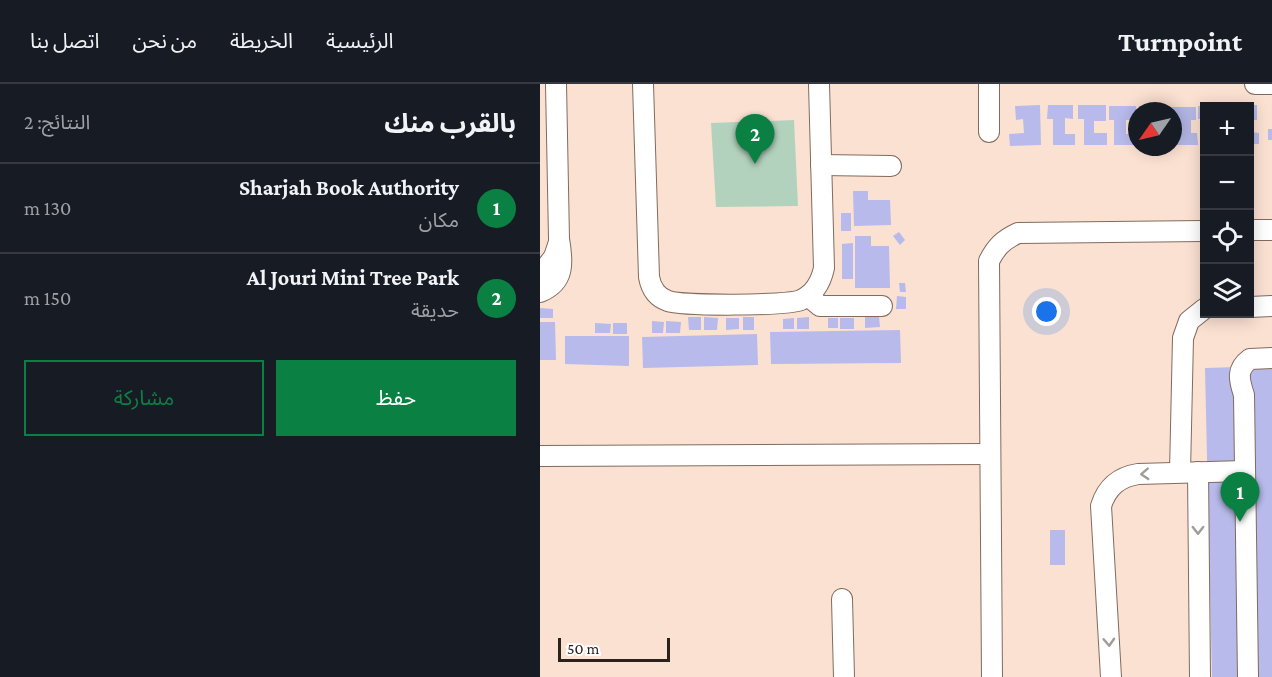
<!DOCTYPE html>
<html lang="ar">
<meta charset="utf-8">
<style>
:root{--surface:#171b24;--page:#242831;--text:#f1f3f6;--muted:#9ea1a6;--line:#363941;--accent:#0b8043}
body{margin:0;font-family:"Crimson Pro","Noto Sans Arabic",serif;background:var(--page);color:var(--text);direction:rtl}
.controls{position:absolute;right:18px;top:18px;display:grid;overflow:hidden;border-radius:0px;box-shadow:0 3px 15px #0003}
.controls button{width:54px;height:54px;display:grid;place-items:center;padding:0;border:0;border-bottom:2px solid var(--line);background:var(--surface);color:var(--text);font:30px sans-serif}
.compass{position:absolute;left:588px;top:18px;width:54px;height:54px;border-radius:50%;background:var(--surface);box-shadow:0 3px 15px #0003;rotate:236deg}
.scale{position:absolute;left:18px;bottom:15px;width:112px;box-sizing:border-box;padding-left:6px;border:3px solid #2c221c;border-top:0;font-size:16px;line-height:21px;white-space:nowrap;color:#2c221c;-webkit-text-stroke:4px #fff;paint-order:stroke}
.you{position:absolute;left:507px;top:228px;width:21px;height:21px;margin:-15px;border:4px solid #fff;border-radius:50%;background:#1a73e8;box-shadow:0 0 0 9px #1a73e833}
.badge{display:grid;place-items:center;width:39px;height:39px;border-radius:50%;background:var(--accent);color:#fff;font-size:20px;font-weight:700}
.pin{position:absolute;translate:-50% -50px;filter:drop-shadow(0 2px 3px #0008)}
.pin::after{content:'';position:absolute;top:32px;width:21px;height:18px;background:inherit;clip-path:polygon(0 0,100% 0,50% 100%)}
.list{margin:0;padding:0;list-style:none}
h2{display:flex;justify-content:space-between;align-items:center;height:78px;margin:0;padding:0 24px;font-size:26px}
h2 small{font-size:20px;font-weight:400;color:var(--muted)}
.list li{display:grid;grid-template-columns:39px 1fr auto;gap:18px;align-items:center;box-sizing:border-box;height:90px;padding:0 24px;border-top:2px solid var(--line)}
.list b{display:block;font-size:22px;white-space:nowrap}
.list p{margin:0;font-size:20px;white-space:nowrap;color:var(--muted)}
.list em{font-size:20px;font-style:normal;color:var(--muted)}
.actions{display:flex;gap:12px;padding:18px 24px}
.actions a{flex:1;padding:14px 0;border:2px solid var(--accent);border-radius:0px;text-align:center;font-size:21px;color:var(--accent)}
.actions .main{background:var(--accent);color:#fff}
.icon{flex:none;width:33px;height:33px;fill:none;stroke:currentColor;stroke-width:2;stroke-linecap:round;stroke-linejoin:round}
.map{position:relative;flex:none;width:732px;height:593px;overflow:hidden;direction:ltr}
header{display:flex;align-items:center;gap:36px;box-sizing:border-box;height:84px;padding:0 30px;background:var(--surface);border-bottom:2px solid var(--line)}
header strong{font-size:28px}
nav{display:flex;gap:33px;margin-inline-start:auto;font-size:21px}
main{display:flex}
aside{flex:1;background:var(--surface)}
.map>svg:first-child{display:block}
</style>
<header>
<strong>Turnpoint</strong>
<nav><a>الرئيسية</a><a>الخريطة</a><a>من نحن</a><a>اتصل بنا</a></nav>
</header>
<main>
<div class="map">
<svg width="732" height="593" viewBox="0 0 732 593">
<rect width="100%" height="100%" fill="#fbe1d2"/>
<!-- green -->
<polygon fill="#b3d2be" points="254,36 258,122 176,123 171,39"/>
<!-- building -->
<g fill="#b7baea">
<polygon points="500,21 501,61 470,62 469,50 484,49 483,35 476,36 475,22"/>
<polygon points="508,21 533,21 533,35 525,34 525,50 535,50 535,61 513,61 513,35 507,35"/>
<polygon points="538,21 566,21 566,37 554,37 554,49 567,49 567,61 544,61 544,35 538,35"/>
<rect x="710" y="21" width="7" height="15"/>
<polygon points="569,22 596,22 597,36 586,36 586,50 597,50 597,61 574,61 574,36 569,36"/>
<polygon points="599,22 625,23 625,27 599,27"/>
<rect x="658" y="22" width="6" height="13"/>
<polygon points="628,23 656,23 656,36 651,36 651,49 657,49 658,61 635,61 635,36 633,27 628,27"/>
<rect x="728" y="45" width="4" height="11"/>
<polygon points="710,48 719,49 719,60 710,60"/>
<polygon points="313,107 328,107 328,116 350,116 351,141 314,142"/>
<rect x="301" y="129" width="10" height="18"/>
<polygon points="359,148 365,156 360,161 353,152"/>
<polygon points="315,152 331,152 331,162 349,162 350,204 315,204"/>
<polygon points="313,159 313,195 302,195 302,160"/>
<polygon points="359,199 365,199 366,208 360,208"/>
<polygon points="357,212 366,213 366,225 356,225"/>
<polygon points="0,224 13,225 13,234 0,234"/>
<polygon points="325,232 339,232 340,243 325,244"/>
<polygon points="148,233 161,233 161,246 149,246"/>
<polygon points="164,233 178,234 177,246 164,246"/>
<rect x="203" y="233" width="11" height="13"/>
<polygon points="269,233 269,245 257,245 257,234"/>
<polygon points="186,234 199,234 199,245 186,246"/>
<polygon points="254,234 254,245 243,245 243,235"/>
<rect x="288" y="234" width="10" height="10"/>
<rect x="300" y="234" width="14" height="11"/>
<polygon points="112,237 124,238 123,249 112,249"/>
<polygon points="126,237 141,238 140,249 126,249"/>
<polygon points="0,238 15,238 16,276 0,276"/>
<polygon points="55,239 71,240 70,249 55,249"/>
<rect x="73" y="239" width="14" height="11"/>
<polygon points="360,246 361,279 231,280 230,248"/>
<polygon points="217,250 218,281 103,284 102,253"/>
<polygon points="25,252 89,252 89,282 25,280"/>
<polygon points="732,282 732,593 672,593 665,284"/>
<rect x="510" y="446" width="15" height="35"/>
</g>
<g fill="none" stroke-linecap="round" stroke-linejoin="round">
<!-- minor casing -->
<g stroke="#826b5e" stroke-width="22">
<g id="minor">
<path d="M103 0 109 193C111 204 116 213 128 217 142 222 247 222 261 216 274 210 281 198 284 184L279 0"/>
<polyline points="715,0 732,0"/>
<polyline points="449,48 449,0"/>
<polyline points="281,81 351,82"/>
<polyline points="710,146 732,146"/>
<polyline points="0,191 14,173 19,158"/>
<path d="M0 208C25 198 23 178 19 155L16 0"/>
<polyline points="268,212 280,222 342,222"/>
<polyline points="710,223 732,222"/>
<polyline points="0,372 448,370"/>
<polyline points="640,388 643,254 649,237 664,225"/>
<polyline points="658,388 660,593"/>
<polyline points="302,515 304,593"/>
<path d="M452 593 449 177C456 163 463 156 478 149L664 147"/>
<path d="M571 593 561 422C567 403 579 393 598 390L705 387"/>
<path d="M708 593 704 311C699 296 696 285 710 275L732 274"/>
</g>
</g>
<!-- minor -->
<use href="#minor" stroke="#fff" stroke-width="20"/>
</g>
<!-- one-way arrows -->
<defs><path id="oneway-chevron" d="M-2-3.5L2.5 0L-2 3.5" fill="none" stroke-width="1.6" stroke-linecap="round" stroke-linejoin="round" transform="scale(1.5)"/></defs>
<g stroke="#a09c99">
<use href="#oneway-chevron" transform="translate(605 390) rotate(177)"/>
<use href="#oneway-chevron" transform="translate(658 446) rotate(90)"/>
<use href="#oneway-chevron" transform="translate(569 558) rotate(87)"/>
</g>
</svg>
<div class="controls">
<button>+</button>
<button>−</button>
<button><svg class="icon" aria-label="locate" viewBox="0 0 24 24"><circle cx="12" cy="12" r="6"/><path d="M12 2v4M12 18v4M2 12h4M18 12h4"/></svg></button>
<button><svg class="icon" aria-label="layers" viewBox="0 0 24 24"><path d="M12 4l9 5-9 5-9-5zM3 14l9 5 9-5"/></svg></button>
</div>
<svg class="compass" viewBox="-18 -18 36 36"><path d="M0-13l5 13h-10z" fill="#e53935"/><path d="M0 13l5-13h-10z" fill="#9ea1a6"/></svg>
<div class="scale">50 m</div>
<div class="you"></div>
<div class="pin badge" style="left:700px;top:438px">1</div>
<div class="pin badge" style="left:215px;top:80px">2</div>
</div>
<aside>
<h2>بالقرب منك<small>النتائج: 2</small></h2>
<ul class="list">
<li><span class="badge">1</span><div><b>Sharjah Book Authority</b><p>مكان</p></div><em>130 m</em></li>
<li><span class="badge">2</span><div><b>Al Jouri Mini Tree Park</b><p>حديقة</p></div><em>150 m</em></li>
</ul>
<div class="actions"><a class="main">حفظ</a><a>مشاركة</a></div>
</aside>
</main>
